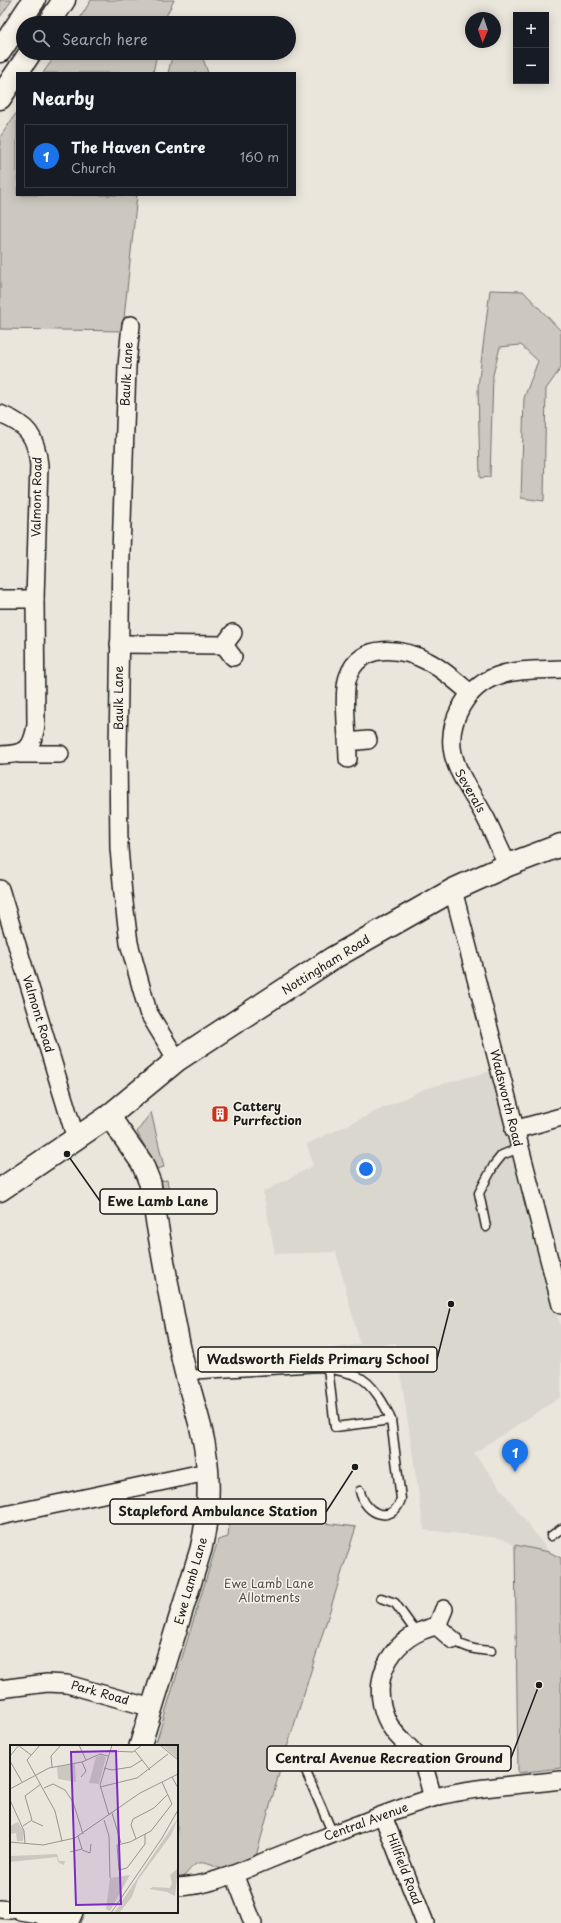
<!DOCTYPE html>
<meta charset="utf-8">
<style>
:root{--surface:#171b24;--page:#242831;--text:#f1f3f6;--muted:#9ea1a6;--line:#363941;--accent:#1a73e8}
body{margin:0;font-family:"Playpen Sans",sans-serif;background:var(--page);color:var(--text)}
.controls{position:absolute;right:12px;top:12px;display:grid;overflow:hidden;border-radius:0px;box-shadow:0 2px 10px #0003}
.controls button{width:36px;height:36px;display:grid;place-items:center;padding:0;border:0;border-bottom:1px solid var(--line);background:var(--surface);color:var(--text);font:20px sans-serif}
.compass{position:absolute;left:465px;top:12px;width:36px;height:36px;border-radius:50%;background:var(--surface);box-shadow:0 2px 10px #0003;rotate:182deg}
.you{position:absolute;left:366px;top:1169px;width:14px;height:14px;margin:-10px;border:3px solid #fff;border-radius:50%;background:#1a73e8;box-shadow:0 0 0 6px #1a73e833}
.badge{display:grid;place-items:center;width:26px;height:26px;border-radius:50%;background:var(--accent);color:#fff;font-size:13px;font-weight:700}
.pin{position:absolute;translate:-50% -33px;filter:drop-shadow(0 1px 2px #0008)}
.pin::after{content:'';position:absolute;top:21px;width:14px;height:12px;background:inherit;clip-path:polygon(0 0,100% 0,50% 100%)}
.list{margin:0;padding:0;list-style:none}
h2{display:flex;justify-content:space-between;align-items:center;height:52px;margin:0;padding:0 16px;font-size:17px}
h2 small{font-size:13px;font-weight:400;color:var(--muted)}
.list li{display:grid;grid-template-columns:26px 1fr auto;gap:12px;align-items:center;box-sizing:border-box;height:64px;margin:0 8px 8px;padding:0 8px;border:1px solid var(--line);border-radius:0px}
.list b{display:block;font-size:15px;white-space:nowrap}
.list p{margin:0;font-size:13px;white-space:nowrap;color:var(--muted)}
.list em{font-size:13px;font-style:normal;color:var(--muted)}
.icon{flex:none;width:22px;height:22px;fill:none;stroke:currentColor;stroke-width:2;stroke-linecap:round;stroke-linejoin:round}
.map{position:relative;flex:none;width:561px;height:1923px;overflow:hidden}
.search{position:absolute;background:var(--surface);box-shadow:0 2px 10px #0003;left:16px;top:16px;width:280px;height:44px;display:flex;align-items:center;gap:10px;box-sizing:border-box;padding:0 14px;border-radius:22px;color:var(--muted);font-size:15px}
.panel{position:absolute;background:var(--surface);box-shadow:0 2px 10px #0003;left:16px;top:72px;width:280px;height:124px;border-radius:0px}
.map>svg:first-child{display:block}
</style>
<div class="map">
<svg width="561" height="1923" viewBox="0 0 561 1923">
<rect width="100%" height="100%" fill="#eae6dc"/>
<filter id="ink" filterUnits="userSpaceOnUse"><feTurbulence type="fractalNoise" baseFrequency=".025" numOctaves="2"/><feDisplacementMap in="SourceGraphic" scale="8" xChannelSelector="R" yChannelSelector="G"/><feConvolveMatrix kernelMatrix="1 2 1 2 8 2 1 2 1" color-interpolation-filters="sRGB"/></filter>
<g filter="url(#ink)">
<!-- built -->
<polygon fill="#dad7ce" points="495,1070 512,1150 547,1292 561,1325 561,1397 474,1453 549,1552 515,1545 500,1538 424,1530 396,1343 306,1356 197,1364 196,1361 301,1353 360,1344 336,1252 275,1254 263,1192 313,1166 307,1144 424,1089"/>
<!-- green -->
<g fill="#ccc8c0" stroke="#74726e">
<polygon points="0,0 12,0 0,17"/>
<polygon points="91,0 174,0 163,23 77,23"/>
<polygon points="57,53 157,53 153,73 43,73"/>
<polygon points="173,53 201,53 208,73 168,73"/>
<polygon points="17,112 17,195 137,195 124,318 125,331 0,329 0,137"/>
<polygon points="490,290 523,291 561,331 561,368 546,389 544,501 521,498 524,398 538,361 521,345 500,347 493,375 490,477 480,478 478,387"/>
<polygon points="151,1112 164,1167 157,1169 137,1132"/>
<polygon points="167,1180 172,1208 166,1209 161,1181"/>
<path d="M220 1517 316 1522 356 1527 280 1770 256 1856 221 1869C201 1861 197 1858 184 1877L177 1878V1746H155L218 1540 228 1537 229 1526 220 1521Z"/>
<polygon points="515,1545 549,1552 561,1558 561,1768 518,1773"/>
</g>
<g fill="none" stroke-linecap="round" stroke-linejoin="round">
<!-- service casing -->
<g stroke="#1c1c1c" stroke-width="11">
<g id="service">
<polyline points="486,1227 479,1193 494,1165 502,1155 519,1148"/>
<path d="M186 1375 320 1367C332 1369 346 1371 357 1376 372 1382 386 1406 391 1420L335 1427 328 1368"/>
<path d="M360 1491C365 1515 393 1525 401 1499L391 1420"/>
<polyline points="551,1536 561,1529"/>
<polyline points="381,1598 395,1603 416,1632"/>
<path d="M453 1640C465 1648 476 1650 491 1651"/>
<polyline points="300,1758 333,1834"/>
</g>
</g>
<!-- minor casing -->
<g stroke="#1c1c1c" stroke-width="20">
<g id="minor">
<polyline points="131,325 127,366 121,553 118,752 119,848 123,894 129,943 148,1012 177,1060"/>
<path d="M0 414C28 425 36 436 39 465L35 599 36 725C32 751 25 754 0 755"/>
<polyline points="0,599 35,599"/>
<polyline points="119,644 224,645"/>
<polyline points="233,657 224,645 233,633"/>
<polyline points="348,742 368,740"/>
<polyline points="19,754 60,754"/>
<path d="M348 759C348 740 342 693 348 677 360 641 402 648 429 662 444 670 457 682 470 693"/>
<path d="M508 865C499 849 493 831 484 815 464 778 437 751 461 707 469 693 482 681 497 676 517 669 540 670 561 669"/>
<polyline points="0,889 76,1139"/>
<polyline points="453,890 561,1305"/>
<polyline points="514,1130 561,1117"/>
<polyline points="0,1516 207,1472"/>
<polyline points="437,1626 453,1640"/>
<polyline points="0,1689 47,1683 67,1684 152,1708"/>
<path d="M433 1798C429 1786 427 1770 420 1760 410 1745 393 1736 386 1718 368 1675 395 1635 437 1626L444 1609"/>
<polyline points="383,1816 425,1923"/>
<polyline points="234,1874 253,1923"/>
<path d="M177 1887C213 1886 245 1869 278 1856 329 1836 380 1814 432 1798 469 1787 521 1785 561 1780"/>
<polyline points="0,1909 11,1910"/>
<polyline points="21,1912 68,1920"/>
</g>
</g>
<!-- tertiary casing -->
<g stroke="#1c1c1c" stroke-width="24">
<g id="tertiary">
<path d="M109 1116 142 1163 150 1183C160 1240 169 1297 181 1353 186 1379 195 1404 201 1429 211 1469 210 1510 201 1549L140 1746"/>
<polyline points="67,1923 72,1912"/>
</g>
</g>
<!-- secondary casing -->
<g stroke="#1c1c1c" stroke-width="25">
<polyline id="secondary" points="0,1190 109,1116 177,1060 333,958 453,890 508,865 561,845"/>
</g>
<!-- trunk casing -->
<g stroke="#1c1c1c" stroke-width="25">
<g id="trunk">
<polyline points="49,23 64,0"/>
<polyline points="0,51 34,0"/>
<polyline points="0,98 30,53"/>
</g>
</g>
<!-- service -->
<use href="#service" stroke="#f7f3e8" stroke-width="8"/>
<!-- minor -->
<use href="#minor" stroke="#f7f3e8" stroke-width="17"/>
<!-- tertiary -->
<use href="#tertiary" stroke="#f7f3e8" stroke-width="21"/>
<!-- secondary -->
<use href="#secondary" stroke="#f7f3e8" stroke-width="22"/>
<!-- trunk -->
<use href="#trunk" stroke="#f7f3e8" stroke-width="22"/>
</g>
</g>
<!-- icons -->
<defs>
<g id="building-square" transform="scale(0.9)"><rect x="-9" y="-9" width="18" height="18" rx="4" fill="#c8321e" stroke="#f7f3e8"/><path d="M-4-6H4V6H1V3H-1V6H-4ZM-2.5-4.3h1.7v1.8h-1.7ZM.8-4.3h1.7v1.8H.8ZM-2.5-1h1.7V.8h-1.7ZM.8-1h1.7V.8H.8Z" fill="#fff"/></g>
</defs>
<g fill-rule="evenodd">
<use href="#building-square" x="220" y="1114"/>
</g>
<g text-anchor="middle" stroke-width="3" stroke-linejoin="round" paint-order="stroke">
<!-- street labels -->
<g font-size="12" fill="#1c1c1c" stroke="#f7f3e8">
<text transform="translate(127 374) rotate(-87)" y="4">Baulk Lane</text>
<text transform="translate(37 497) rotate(-89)" y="4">Valmont Road</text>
<text transform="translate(119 698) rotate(-90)" y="4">Baulk Lane</text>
<text transform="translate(470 791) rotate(60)" y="4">Severals</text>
<text transform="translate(326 965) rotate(-32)" y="4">Nottingham Road</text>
<text transform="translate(38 1014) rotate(73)" y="4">Valmont Road</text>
<text transform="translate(506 1098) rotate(76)" y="4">Wadsworth Road</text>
<text transform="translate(191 1581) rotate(-74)" y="4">Ewe Lamb Lane</text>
<text transform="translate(100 1693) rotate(16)" y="4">Park Road</text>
<text transform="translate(366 1822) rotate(-20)" y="4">Central Avenue</text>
<text transform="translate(404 1869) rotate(69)" y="4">Hillfield Road</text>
</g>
<!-- poi labels -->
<g font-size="12" font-weight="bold" fill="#1c1c1c" stroke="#f7f3e8" text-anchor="start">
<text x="233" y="1111">Cattery<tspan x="233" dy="14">Purrfection</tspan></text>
</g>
<!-- park labels -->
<g font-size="12" fill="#51504d" stroke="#f7f3e8">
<text x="269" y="1588">Ewe Lamb Lane<tspan x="269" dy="14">Allotments</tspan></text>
</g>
</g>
<!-- overview -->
<g transform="translate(10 1745)">
<rect width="168" height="168" fill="#eae6dc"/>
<path d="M152 0H168V14ZM91 10 96 12 89 39 79 38 86 12ZM65 19 66 37 48 34 47 22ZM168 73 161 90 128 135 122 152 109 168H104ZM8 77 14 87 13 96H7L6 88 0 89V81ZM47 109 49 116H55L54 120 48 117 47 112 0 117 1 111ZM168 123 165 151 157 147 139 144 143 142 160 143 162 138 160 130ZM120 130 100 166 96 164 100 133Z" fill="#ccc8c0"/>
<path fill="none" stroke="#98958f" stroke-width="1" d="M8 0 21 10M30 0 17 15 45 66 52 96M69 0 76 15M150 0 168 15M100 6 123 7 132 0M125 6 140 25M0 11 9 0M0 16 12 37M42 22 41 11 51 0M94 23 102 25 121 22 132 15M71 32 76 26 72 17M162 32 168 43M90 42 127 33 158 9M34 43 43 39 55 45 63 57 73 89M0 44 39 23 72 17 90 9 98 11M0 55 14 86 15 98M102 68 111 98M99 70 90 40 102 0M94 75 99 91 100 133M22 76 33 81M13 81 22 75 15 51 31 39M135 89V99L117 123 109 125 107 100 120 97 141 86 162 59 152 37M126 94 121 80 123 74 144 63 158 49M0 97 33 100 65 93 130 48 168 29M72 105 80 108 81 99M60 107 72 104 68 91M101 168 152 93 168 65"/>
<path fill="#7b2cbf" fill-opacity="0.15" stroke="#7b2cbf" stroke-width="2" d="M106 6 111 159 66 160 61 7Z"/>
<rect width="168" height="168" fill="none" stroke="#1c1c1c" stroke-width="2"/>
</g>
<!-- callouts -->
<path fill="none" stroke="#1c1c1c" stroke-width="1.5" d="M67 1154L100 1201M451 1304L437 1359M355 1467L326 1512M539 1685L511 1758"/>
<g fill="#1c1c1c" stroke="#f7f3e8" stroke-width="1.5">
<circle cx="67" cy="1154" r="4"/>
<circle cx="451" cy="1304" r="4"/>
<circle cx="355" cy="1467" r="4"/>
<circle cx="539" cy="1685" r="4"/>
</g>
<g fill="#f7f3e8" stroke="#1c1c1c" stroke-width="1.5">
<rect x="100" y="1189" width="117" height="25" rx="4"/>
<rect x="198" y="1347" width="239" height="25" rx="4"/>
<rect x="110" y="1499" width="216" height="25" rx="4"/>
<rect x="267" y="1746" width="244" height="25" rx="4"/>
</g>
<g font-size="13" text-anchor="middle" font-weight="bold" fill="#1c1c1c">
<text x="158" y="1206">Ewe Lamb Lane</text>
<text x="318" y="1364">Wadsworth Fields Primary School</text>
<text x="218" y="1516">Stapleford Ambulance Station</text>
<text x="389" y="1763">Central Avenue Recreation Ground</text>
</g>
</svg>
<div class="controls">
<button>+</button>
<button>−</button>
</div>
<svg class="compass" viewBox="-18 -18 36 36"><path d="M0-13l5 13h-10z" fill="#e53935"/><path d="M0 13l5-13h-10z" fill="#9ea1a6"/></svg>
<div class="you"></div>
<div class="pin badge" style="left:515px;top:1472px">1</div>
<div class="search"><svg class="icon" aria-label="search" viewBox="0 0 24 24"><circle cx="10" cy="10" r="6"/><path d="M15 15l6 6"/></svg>Search here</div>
<section class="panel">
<h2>Nearby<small></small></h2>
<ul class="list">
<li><span class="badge">1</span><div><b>The Haven Centre</b><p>Church</p></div><em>160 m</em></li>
</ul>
</section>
</div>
